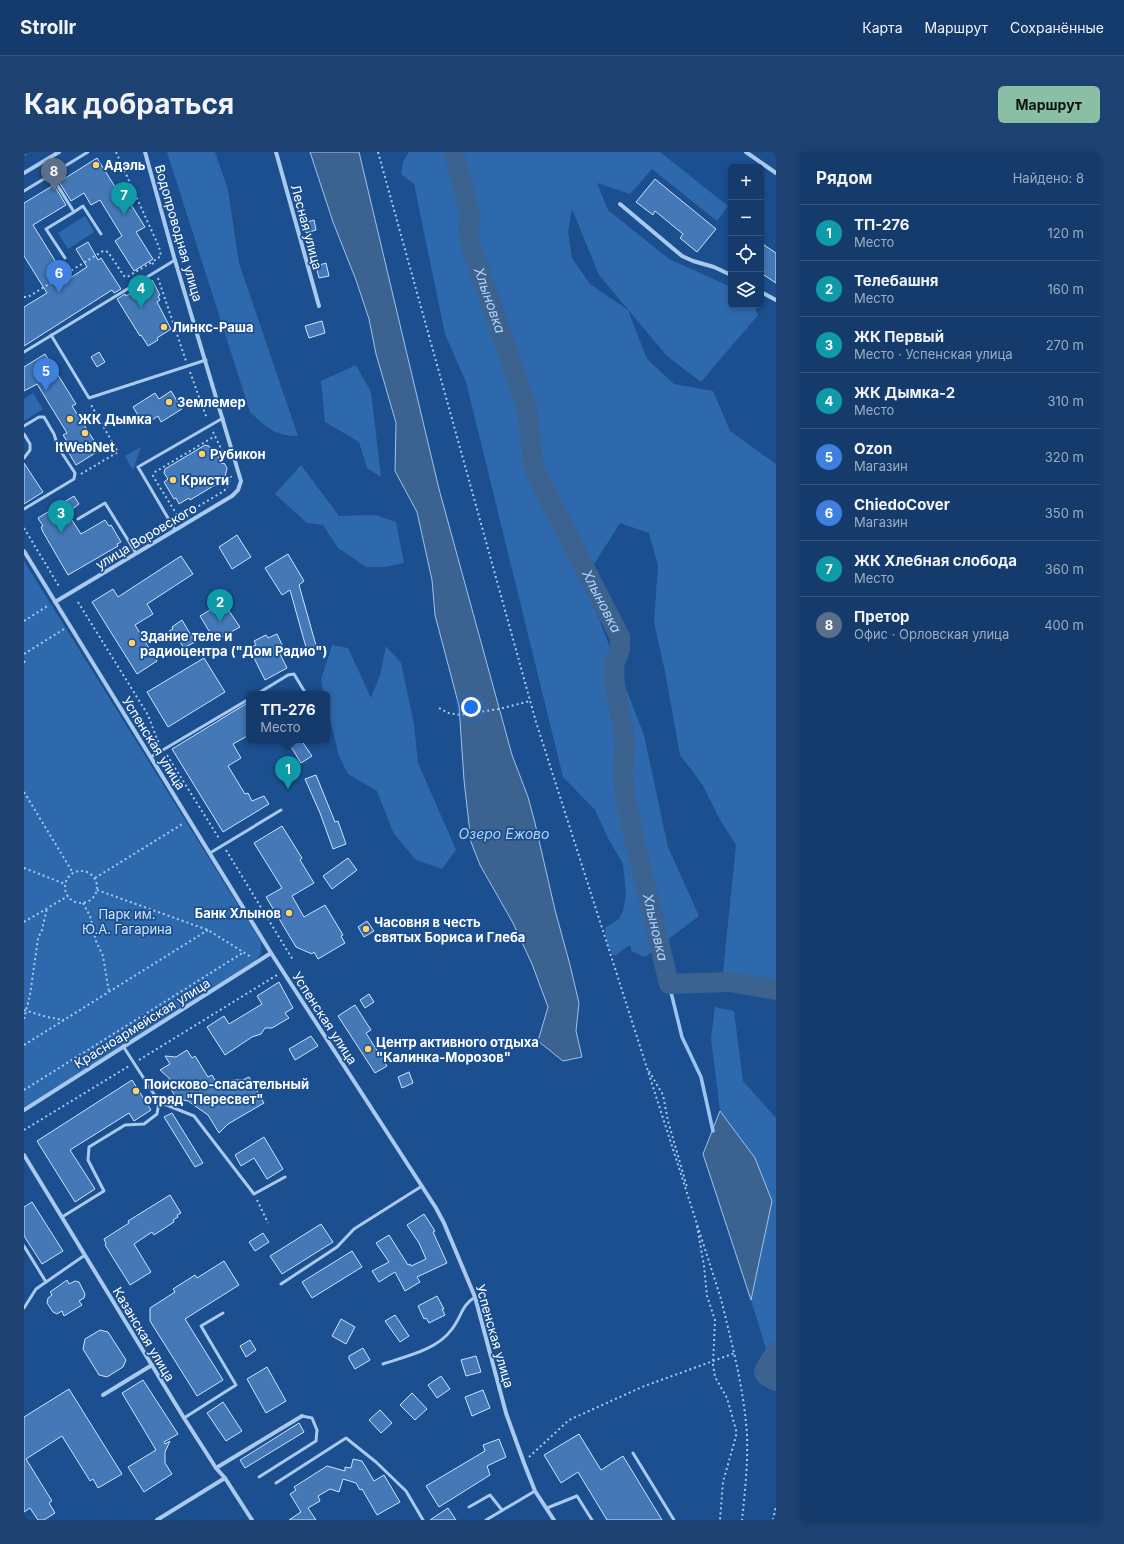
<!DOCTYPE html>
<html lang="ru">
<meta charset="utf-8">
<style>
:root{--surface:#143b6b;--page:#1d4271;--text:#f1f3f6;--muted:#9dadc1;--line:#33557e;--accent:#8abfa5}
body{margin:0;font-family:Inter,sans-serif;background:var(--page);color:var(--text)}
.controls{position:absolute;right:12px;top:12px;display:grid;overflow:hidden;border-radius:6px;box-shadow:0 2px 6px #0003}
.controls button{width:36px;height:36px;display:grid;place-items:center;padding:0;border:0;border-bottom:1px solid var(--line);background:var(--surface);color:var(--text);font:20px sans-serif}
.you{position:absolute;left:447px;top:555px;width:14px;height:14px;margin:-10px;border:3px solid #fff;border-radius:50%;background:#1a73e8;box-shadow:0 0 0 6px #1a73e833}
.badge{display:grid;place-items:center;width:26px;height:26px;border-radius:50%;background:var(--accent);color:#fff;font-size:13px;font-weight:700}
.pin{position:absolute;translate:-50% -33px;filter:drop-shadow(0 1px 2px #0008)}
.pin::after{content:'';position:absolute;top:21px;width:14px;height:12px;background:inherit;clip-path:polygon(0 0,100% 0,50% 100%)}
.popup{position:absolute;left:222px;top:539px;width:84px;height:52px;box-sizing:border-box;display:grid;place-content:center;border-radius:6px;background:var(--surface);filter:drop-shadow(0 1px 3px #0005);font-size:13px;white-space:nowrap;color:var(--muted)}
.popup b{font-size:15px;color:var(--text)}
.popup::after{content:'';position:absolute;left:50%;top:100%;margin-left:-8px;border:8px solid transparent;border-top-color:var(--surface)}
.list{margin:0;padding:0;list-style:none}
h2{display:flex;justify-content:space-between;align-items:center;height:52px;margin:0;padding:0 16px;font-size:17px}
h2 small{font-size:13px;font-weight:400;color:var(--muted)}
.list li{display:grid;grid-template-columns:26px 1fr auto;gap:12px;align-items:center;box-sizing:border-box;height:56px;padding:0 16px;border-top:1px solid var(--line)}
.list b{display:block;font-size:15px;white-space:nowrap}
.list p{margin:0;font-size:13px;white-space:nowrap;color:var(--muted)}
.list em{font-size:13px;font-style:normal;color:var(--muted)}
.icon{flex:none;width:22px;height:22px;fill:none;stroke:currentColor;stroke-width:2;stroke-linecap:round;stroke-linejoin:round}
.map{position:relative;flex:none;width:752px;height:1368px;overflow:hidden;border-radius:6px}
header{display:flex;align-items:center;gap:24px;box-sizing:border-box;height:56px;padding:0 20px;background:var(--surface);border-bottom:1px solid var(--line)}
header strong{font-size:19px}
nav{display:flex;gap:22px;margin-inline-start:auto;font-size:14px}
.intro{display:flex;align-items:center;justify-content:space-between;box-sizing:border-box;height:96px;padding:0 24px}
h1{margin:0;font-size:28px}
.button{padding:10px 18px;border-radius:6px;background:var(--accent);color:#111;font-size:14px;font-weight:700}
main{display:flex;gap:24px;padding:0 24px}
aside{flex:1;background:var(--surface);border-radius:6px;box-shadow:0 2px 6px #0003}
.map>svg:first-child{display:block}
</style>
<header>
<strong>Strollr</strong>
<nav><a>Карта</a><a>Маршрут</a><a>Сохранённые</a></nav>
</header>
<div class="intro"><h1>Как добраться</h1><a class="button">Маршрут</a></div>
<main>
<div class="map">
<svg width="752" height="1368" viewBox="0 0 752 1368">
<rect width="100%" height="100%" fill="#1b4f8f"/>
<!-- green -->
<g fill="#2e69ad">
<path d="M143 0H191L204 38 215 111 274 284C251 284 242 275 226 260Z"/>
<path d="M385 0H636L704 54 693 69 628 17 606 42 573 31 584 58 645 107 707 135V153H730L734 163 677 230 643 204 575 123 548 57 544 80 548 106 566 132 604 158 623 207 650 232 689 239 706 279 752 312V828L699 820 712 693 696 668 678 632 656 603 641 520 630 470 634 414 625 381 596 371 567 417 573 462 620 583 644 695 675 764 621 805 607 799V794H604L591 804C582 796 582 788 581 776L595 767 599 759 602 741 599 712 584 686 571 658 539 625 442 230 421 182 390 32 377 22 379 10Z"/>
<polygon points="61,64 70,80 44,97 34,81"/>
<polygon points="332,213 347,240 357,325 343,316 335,290 301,270 297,229"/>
<polygon points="9,241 19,257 0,269 0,247"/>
<polygon points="117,295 109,318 101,304"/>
<polygon points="277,313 315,364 351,363 372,370 380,411 361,415 342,415 314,396 299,373 283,371 251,342"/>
<polygon points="0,409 237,790 237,801 231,809 0,958"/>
<polygon points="308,493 324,496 347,546 356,523 362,494 377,511 390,572 394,611 432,698 418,717 392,708 370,682 353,639 324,622 315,604 303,555 303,542 300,542 297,528"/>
<polygon points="691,855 710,859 719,929 752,966 752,1214 745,1207 727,1148 748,1049 731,1006 696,959 687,886"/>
</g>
<!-- water -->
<g fill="#3c6290" stroke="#9cc4f0">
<polygon points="286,0 335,0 415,337 488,603 504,645 511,671 531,758 546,813 555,851 552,879 558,905 539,909 514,889 524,855 508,812 489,771 456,713 447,690 440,628 435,554 411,463 408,428 393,360 371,319 372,271 352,202 345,167 332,128 309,70"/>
<polygon points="696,959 731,1006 748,1049 727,1148 679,1002"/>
</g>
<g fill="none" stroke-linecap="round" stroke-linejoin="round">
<!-- stream -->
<polyline stroke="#9cc4f0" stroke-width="3.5" points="645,832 658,885 677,925 689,979"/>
<!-- river -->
<g stroke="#3c6290" stroke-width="20">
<path id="s1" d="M430 0 446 62 444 73 446 91 503 256 510 317 596 485V498L590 513 591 533 601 587 599 623 602 651 645 832 705 830 752 838"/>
<path d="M752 1199C749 1207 742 1212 740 1221L743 1224 752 1229"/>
</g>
</g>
<!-- building -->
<g fill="#4478b7" stroke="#cfe3fa">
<polygon points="73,6 93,38 96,35 121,75 112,80 129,107 110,119 91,89 98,84 76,48 67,53 60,41 47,49 35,30"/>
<polygon points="631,27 692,77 673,100 656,86 659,82 631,59 629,63 612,50"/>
<polygon points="30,33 42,53 9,73 43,128 63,115 52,97 64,90 74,108 77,106 97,137 90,141 88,138 0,194 0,155 23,141 0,104 0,51"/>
<polygon points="290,68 292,78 282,81 280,71"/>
<polygon points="737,91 752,101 752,131 737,121"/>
<polygon points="302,111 305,124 295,126 292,114"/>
<polygon points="128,128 136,143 134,144 136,148 133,150 147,177 133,186 134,188 124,194 117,183 116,184 93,147 101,142 102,144"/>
<polygon points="298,169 301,181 285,186 281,174"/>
<polygon points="75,200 81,210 73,215 67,205"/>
<polygon points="21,202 52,252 48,254 76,298 52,313 40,293 44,291 39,283 43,281 13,232 0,239 0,215"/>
<polygon points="147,239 158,257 137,270 134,264 120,273 109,255 131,241 135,247"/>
<polygon points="181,293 185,294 190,304 193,303 198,312 200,311 203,316 201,325 195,328 196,330 166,348 165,346 155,352 152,346 150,347 140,330 144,327 140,321 141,317"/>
<polygon points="0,311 19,340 0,352"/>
<polygon points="50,344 55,352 47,358 48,360 44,362 57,382 81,368 85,374 87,373 97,390 93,392 94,394 44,423 19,380 17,375 19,374 14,366"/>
<polygon points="213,383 227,405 208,417 195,395"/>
<polygon points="264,402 280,429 275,433 293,497 283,499 266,438 258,443 241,416"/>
<polygon points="157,404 169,422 123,452 129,462 111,473 133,509 113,522 68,450 89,437 94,445"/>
<polygon points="199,450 216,475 191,489 176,464"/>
<polygon points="158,468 171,490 160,496 154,487 150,489 145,479 149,477 148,475"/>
<polygon points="253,482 260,497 255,500 263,516 241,528 225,496 232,493 230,489 242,483 244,486"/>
<polygon points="180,506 201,540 144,575 123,540"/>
<polygon points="225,550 225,583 209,592 217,606 204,614 221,642 224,641 228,649 240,644 245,652 199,680 148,597"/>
<polygon points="263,588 277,588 288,604 277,611"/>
<polygon points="292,623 311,670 314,669 322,692 309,697 296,661 281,627"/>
<polygon points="258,674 278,706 276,708 290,731 268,744 280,765 301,753 319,783 317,784 321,791 294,807 290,800 288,802 272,795 242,745 258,736 230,691"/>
<polygon points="324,706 333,718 308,737 299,724"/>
<polygon points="343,769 350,779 340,785 334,775"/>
<polygon points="255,830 269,856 261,861 265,866 248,876 241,876 237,882 228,885 201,903 183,875 200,864 205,872 238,852 233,844"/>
<polygon points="345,842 350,850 341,856 336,848"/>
<polygon points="331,853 347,878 342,881 363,914 351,921 314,864"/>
<polygon points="287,884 294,894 271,908 265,897"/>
<polygon points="163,898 168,906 171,904 184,925 188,923 194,933 203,932 209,928 219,928 225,925 240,951 204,972 195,981 184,963 164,949 153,947 142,929 146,927 136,918 146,912 141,904 152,905"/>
<polygon points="385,920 389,931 378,936 374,925"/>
<polygon points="108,928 127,958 110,969 105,961 46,998 71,1037 51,1050 13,989"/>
<polygon points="148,961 179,1011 171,1015 140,965"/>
<polygon points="240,985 259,1017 243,1027 230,1006 217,1014 211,1003"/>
<polygon points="146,1043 157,1061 153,1063 154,1065 149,1068 150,1070 130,1083 128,1080 110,1092 127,1120 106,1133 81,1093 82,1092 80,1087 105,1071 104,1069"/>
<polygon points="8,1050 39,1099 18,1112 0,1084 0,1055"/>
<polygon points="400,1062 411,1079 409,1080 423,1111 393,1125 396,1130 381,1139 371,1120 355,1130 348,1119 365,1110 352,1091 365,1083 384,1113 386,1112 387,1114 402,1107 395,1091 383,1073"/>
<polygon points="297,1072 309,1090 258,1122 246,1104"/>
<polygon points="239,1081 245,1090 231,1099 225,1090"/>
<polygon points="328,1099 338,1115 288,1146 278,1130"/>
<polygon points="200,1109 215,1133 161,1167 199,1228 173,1244 126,1169 126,1156 151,1140 149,1137 171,1123 173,1126"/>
<polygon points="43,1128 45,1132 51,1129 55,1130 61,1142 60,1146 55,1149 58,1153 40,1164 38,1159 33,1162 29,1160 23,1151 24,1146 28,1143 26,1140"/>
<polygon points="413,1144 420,1157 418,1157 421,1163 405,1171 402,1166 400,1167 394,1154"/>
<polygon points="371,1163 385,1184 376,1190 361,1169"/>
<polygon points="317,1167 331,1175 322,1192 308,1184"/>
<polygon points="76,1178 84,1180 102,1208 99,1215 83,1225 75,1223 59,1197 61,1187"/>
<polygon points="226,1188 232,1198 222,1205 216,1194"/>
<polygon points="339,1196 346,1208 331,1217 325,1207 325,1204"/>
<polygon points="452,1204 457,1220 442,1224 437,1208"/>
<polygon points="243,1215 262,1249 242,1261 223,1227"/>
<polygon points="417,1224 426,1237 413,1246 404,1233"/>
<polygon points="119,1228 154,1282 140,1290 141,1292 146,1289 141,1300 141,1311 148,1322 120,1340 104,1315 132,1298 98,1241"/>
<polygon points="45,1237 98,1322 74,1336 69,1327 66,1329 38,1284 2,1307 28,1349 25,1351 31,1361 20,1368 14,1368 6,1356 0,1360 0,1265"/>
<polygon points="459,1238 466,1256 448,1264 441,1245"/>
<polygon points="388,1241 403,1257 391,1268 376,1253"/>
<polygon points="199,1250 218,1279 202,1289 183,1261"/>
<polygon points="356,1258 368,1271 357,1281 345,1268"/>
<polygon points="275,1271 280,1280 221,1316 216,1308"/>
<polygon points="555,1282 577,1318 599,1304 638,1368 583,1368 554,1320 537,1331 520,1303"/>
<polygon points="475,1287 482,1305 463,1314 466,1323 415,1355 402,1334 461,1299 459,1293"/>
<polygon points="329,1307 338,1309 350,1329 360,1323 376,1350 353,1363 338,1337 336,1338 332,1331 319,1327 315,1340 306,1337 294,1344 296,1349 284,1356 292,1368 265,1368 277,1360 266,1342 272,1338 270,1335 303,1314 321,1319 321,1315 327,1316"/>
<polygon points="424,1356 432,1368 406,1368"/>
</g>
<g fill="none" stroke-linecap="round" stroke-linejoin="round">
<!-- path -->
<g stroke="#a9c9ee" stroke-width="2" stroke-dasharray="2 3" stroke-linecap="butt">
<polyline points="92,0 135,95 137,104 128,110 130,114"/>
<path d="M354 0 512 570 697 1147C708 1192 720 1237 723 1283 724 1311 721 1340 718 1368"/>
<polyline points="0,3 4,0"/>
<polyline points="134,126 162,209"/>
<polyline points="0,145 4,145 79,99 84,100 100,124 103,125 128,110"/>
<polyline points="166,220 183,267"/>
<polyline points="189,280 202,307"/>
<polyline points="57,322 94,300 66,251"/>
<polyline points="158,364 153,363 129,324 131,320 191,284"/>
<polyline points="153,367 200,339 204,334 207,324"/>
<polyline points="0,376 36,436"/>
<polyline points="54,450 124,563 133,587 136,593"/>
<polyline points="0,469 25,453"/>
<polyline points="0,502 40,477"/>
<polyline points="0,509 2,512"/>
<polyline points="415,556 424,561 436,563 475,557 506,549"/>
<polyline points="143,603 196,688"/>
<polyline points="0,640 49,721"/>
<polyline points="202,698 269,808"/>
<polyline points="0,716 41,732"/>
<circle cx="57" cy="735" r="16"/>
<polyline points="71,726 160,671"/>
<polyline points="73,738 184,778 227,805"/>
<polyline points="59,751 66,764 72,789 79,804 85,840"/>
<polyline points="0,770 44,744"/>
<polyline points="0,858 23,865 40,868"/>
<polyline points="0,867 6,843 14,786 18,778 23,756"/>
<polyline points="0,893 184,778"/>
<polyline points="115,908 253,823"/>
<polyline points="625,919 639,943 644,969 663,1035"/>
<polyline points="0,938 220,800"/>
<polyline points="0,978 105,914"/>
<polyline points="233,1048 244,1071"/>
<polyline points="673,1074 680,1114 683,1144 691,1168 689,1213 691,1225 703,1246 712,1278 712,1284 699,1330 696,1368"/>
<polyline points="505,1305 545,1268 618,1235 711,1201"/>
<polyline points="749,1368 752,1354"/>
</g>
<!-- lane -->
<g stroke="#a9c9ee" stroke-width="3">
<polyline points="27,23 50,60 22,77 41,106"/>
<polyline points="0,39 64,0"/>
<polyline points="50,60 59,54 77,82"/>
<polyline points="27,183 65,246 182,208"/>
<polyline points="0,200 151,108"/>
<polyline points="0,274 15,265 20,265 30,282 34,295 51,321 50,327 0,357"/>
<polyline points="0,282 6,292 6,298 0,306"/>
<polyline points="54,367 81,351 112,401"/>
<polyline points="151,378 114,315 199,266"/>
<polyline points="233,542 264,523 270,522 282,542"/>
<polyline points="127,605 225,547"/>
<polyline points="186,701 257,658"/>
<polyline points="135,950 170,964 230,1042 261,1025"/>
<polyline points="38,1065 80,1039 64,1008 65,995 101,973 120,972 133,962 135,950 99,894"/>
<polyline points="0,1094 22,1130"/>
<polyline points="257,1132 313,1095 330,1077 398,1034"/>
<polyline points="0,1156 12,1137 61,1103"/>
<path d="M359 1212C383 1204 413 1198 428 1177 438 1164 437 1154 451 1145"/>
<polyline points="160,1266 212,1233 177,1174 199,1161"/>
<polyline points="609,1301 650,1368"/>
<polyline points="235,1325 292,1289 293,1278 288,1266 278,1264"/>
<polyline points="252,1331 322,1286 352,1310 382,1339 399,1368"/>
<polyline points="445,1355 466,1343 478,1358"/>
<polyline points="523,1356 553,1344 568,1368"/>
<polyline points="462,1368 511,1339"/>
</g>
<!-- street -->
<g stroke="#a9c9ee" stroke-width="4">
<polyline points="252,0 295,154"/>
<polyline points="722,0 752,21"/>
<polyline points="0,21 35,0"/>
<polyline points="596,52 658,104 669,109 690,115 707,123"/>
<polyline points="737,140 752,148"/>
<polyline points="0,399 247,801 412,1056 420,1071 451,1145 482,1261 500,1311 511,1339 530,1368"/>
<polyline points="31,450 208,344 214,338 217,329 150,105 121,0"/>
<polyline points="0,958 247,801"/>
<polyline points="0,1003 160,1266 192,1316 201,1326 228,1368"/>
<polyline points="79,1243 128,1213"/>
<polyline points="192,1316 278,1264"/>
<polyline points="133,1368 201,1326"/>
</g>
</g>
<!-- markers -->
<g fill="#ffd166" stroke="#1b4f8f" stroke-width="1.5">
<circle cx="72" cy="13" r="4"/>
<circle cx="140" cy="175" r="4"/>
<circle cx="145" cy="250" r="4"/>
<circle cx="46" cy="267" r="4"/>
<circle cx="61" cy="281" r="4"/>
<circle cx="178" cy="302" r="4"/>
<circle cx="149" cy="328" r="4"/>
<circle cx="108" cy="491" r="4"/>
<circle cx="265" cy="761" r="4"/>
<circle cx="342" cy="777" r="4"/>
<circle cx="344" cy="897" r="4"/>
<circle cx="112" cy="939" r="4"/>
</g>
<g text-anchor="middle" stroke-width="3.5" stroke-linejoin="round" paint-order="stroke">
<!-- poi labels -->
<g font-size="13" font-weight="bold" fill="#fff" stroke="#1b4f8f" text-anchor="start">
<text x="80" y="18">Адэль</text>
<text x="148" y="180">Линкс-Раша</text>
<text x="153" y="255">Землемер</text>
<text x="54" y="272">ЖК Дымка</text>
<text x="61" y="300" text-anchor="middle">ItWebNet</text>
<text x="186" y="307">Рубикон</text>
<text x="157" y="333">Кристи</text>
<text x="116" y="489">Здание теле и<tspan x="116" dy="15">радиоцентра ("Дом Радио")</tspan></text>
<text x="257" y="766" text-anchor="end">Банк Хлынов</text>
<text x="350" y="775">Часовня в честь<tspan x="350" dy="15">святых Бориса и Глеба</tspan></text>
<text x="352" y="895">Центр активного отдыха<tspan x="352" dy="15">"Калинка-Морозов"</tspan></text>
<text x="120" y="937">Поисково-спасательный<tspan x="120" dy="15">отряд "Пересвет"</tspan></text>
</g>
<!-- street labels -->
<g font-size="13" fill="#fff" stroke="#1b4f8f">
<text transform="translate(283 75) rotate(75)" y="5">Лесная улица</text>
<text transform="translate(155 81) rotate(74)" y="5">Водопроводная улица</text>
<text transform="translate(122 384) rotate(-31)" y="5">улица Воровского</text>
<text transform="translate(130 591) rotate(58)" y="5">Успенская улица</text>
<text transform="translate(301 866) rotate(57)" y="5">Успенская улица</text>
<text transform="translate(118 871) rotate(-32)" y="5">Красноармейская улица</text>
<text transform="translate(120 1182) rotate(59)" y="5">Казанская улица</text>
<text transform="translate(471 1184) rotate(74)" y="5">Успенская улица</text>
</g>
<!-- park labels -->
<g font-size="13" fill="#cfe3fa" stroke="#1b4f8f">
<text x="103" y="767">Парк им.<tspan x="103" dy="15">Ю.А. Гагарина</tspan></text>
</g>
<!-- water labels -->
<g font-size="14" font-style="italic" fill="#b5d3f5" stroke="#1b4f8f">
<text dy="5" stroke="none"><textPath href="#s1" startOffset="154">Хлыновка</textPath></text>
<text dy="5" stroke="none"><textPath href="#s1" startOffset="478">Хлыновка</textPath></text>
<text x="480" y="687">Озеро Ежово</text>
<text dy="5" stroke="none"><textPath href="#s1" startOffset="814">Хлыновка</textPath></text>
</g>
</g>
</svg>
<div class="controls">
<button>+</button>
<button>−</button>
<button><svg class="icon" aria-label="locate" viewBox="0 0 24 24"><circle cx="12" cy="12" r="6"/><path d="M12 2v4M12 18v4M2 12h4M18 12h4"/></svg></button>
<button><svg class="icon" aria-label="layers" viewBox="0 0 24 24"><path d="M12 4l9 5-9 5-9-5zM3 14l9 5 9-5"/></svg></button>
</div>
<div class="you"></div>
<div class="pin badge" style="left:264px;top:637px;background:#0f9aa8">1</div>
<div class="popup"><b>ТП-276</b>Место</div>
<div class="pin badge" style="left:196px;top:470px;background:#0f9aa8">2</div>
<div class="pin badge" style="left:37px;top:381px;background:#0f9aa8">3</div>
<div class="pin badge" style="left:117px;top:156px;background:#0f9aa8">4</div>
<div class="pin badge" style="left:22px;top:239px;background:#3f7fe0">5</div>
<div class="pin badge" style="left:35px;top:141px;background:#3f7fe0">6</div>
<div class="pin badge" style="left:100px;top:63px;background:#0f9aa8">7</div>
<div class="pin badge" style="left:30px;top:39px;background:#5c6f8a">8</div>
</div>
<aside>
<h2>Рядом<small>Найдено: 8</small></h2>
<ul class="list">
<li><span class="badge" style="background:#0f9aa8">1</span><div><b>ТП-276</b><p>Место</p></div><em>120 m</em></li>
<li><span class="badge" style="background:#0f9aa8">2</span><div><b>Телебашня</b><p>Место</p></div><em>160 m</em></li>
<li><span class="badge" style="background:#0f9aa8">3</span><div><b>ЖК Первый</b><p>Место · Успенская улица</p></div><em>270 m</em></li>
<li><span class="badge" style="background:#0f9aa8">4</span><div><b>ЖК Дымка-2</b><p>Место</p></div><em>310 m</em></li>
<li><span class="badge" style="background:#3f7fe0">5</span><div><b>Ozon</b><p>Магазин</p></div><em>320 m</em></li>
<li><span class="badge" style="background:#3f7fe0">6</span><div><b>ChiedoCover</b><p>Магазин</p></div><em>350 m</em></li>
<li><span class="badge" style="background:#0f9aa8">7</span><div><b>ЖК Хлебная слобода</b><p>Место</p></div><em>360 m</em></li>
<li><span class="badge" style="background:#5c6f8a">8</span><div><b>Претор</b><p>Офис · Орловская улица</p></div><em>400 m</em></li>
</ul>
</aside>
</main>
